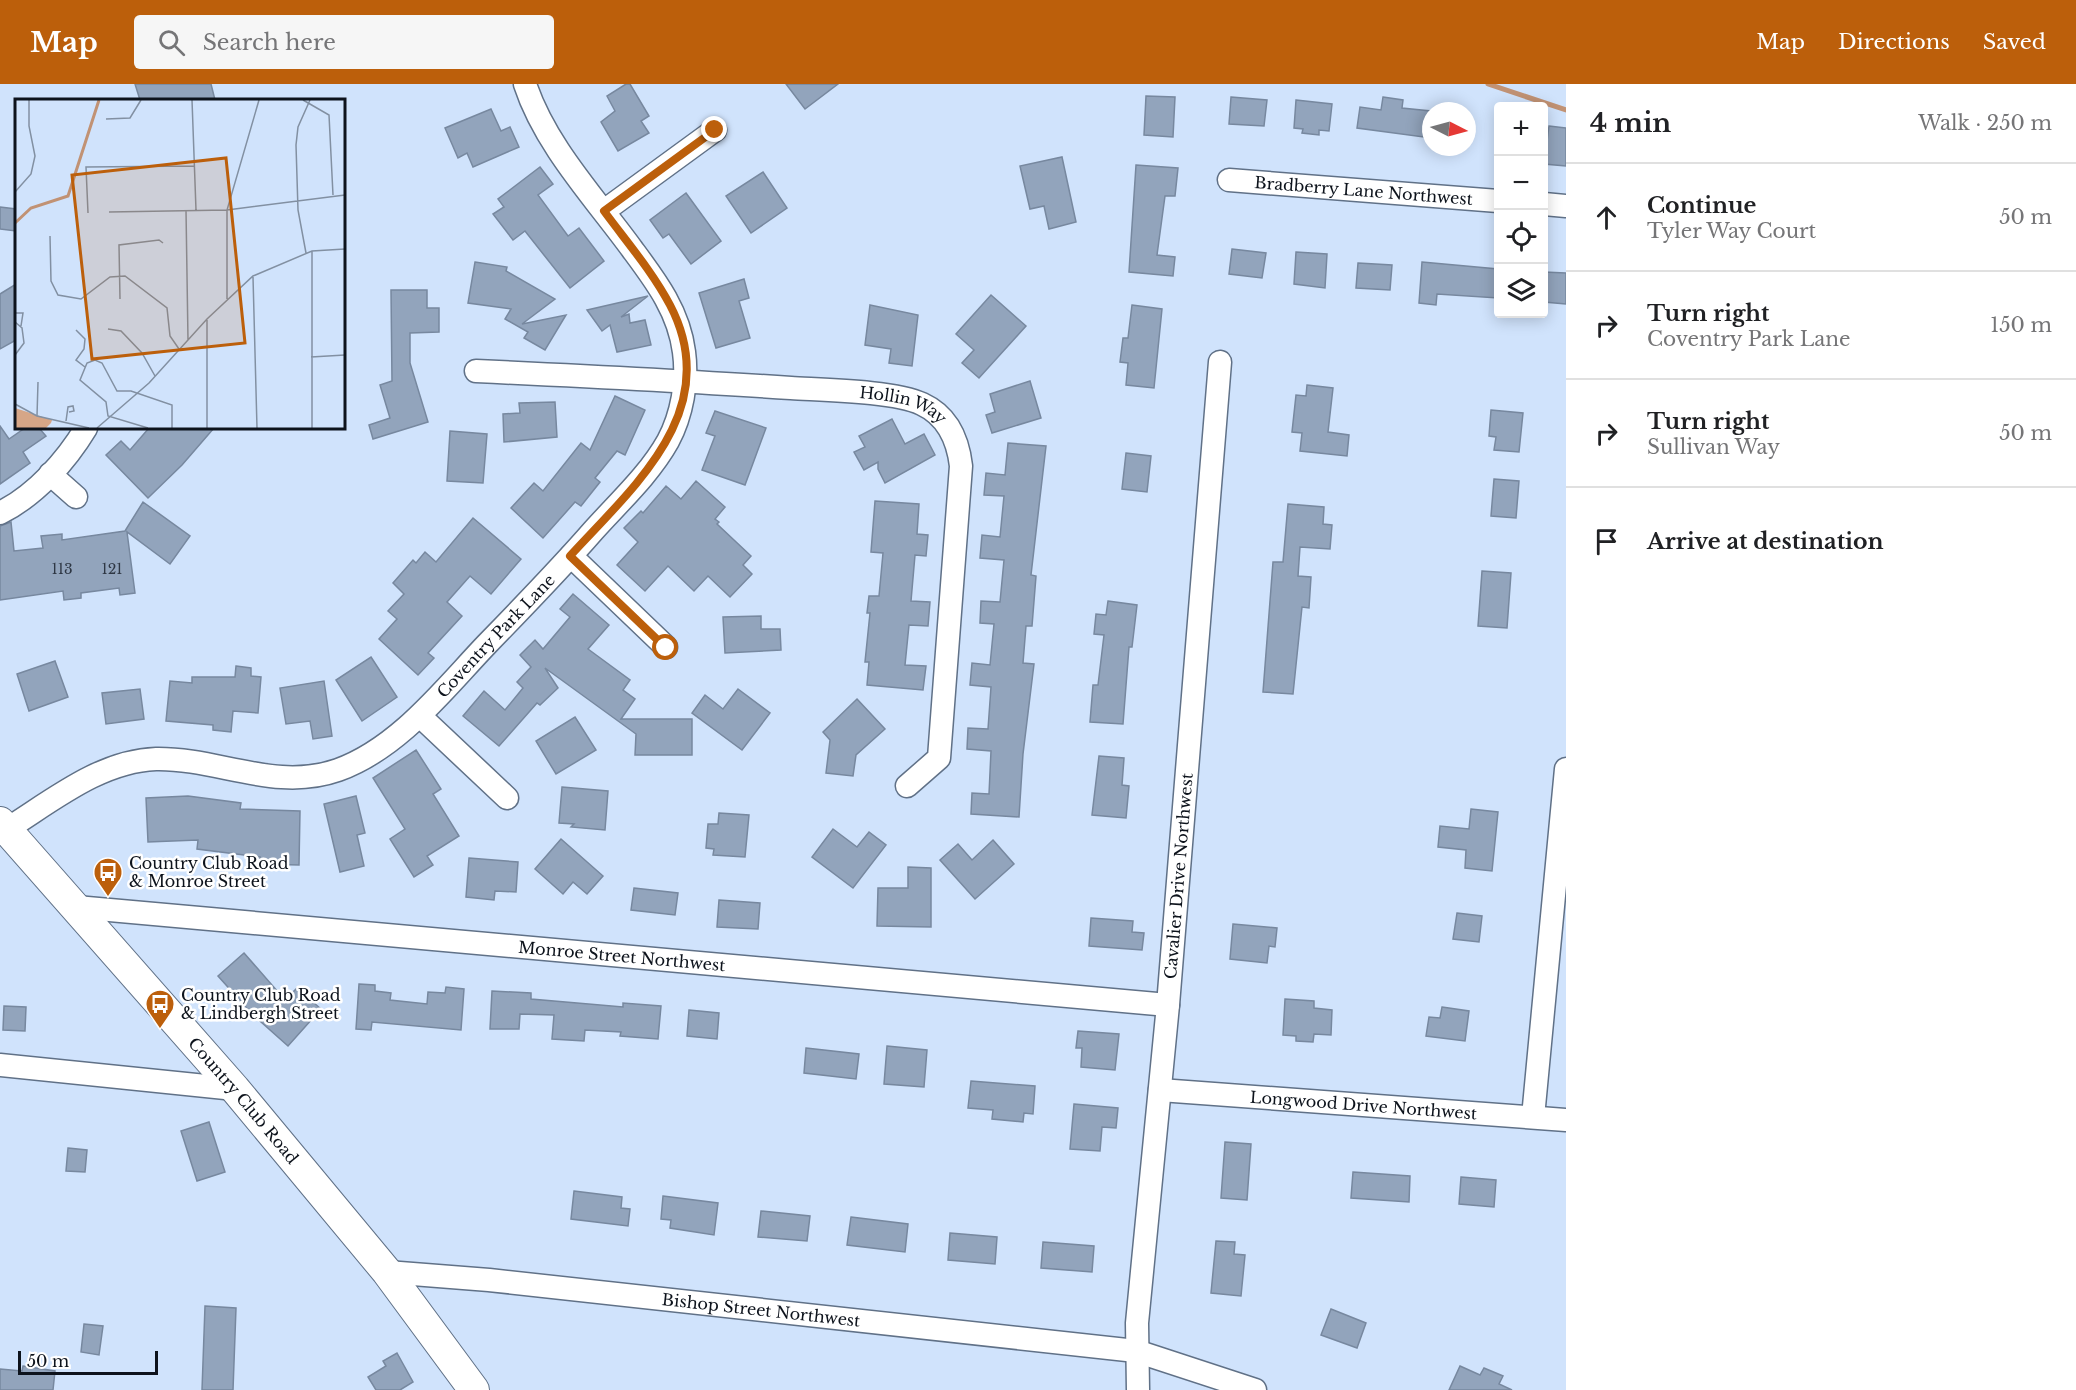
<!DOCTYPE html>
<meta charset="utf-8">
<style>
:root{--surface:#fff;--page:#f6f6f6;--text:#202124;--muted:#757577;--line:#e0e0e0;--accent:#bc5f0b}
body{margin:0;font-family:"Libre Baskerville",serif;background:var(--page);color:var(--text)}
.controls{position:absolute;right:18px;top:18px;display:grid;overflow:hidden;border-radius:6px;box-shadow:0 3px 15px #0003}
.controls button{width:54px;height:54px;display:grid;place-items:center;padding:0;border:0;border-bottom:2px solid var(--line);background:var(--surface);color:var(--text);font:30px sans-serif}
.compass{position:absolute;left:1422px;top:18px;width:54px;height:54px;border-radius:50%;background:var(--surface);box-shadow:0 3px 15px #0003;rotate:96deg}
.scale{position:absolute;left:18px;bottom:15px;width:140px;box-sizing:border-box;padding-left:6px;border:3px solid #0d131c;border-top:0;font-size:16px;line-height:21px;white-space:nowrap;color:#0d131c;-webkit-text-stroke:4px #fff;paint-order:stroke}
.stop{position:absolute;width:18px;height:18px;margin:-14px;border:4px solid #bc5f0b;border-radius:50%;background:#fff}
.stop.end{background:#bc5f0b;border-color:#fff;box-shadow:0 2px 6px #0008}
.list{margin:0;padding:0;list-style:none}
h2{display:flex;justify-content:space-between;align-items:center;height:78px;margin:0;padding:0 24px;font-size:26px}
h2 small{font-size:20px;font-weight:400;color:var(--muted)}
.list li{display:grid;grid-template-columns:39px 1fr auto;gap:18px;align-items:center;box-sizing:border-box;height:108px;padding:0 24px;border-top:2px solid var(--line)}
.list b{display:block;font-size:22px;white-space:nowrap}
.list p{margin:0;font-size:20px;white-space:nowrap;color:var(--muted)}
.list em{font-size:20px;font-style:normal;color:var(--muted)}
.icon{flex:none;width:33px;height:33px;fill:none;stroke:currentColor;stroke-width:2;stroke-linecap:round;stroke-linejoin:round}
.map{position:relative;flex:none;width:1566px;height:1306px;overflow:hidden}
header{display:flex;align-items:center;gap:36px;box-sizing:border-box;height:84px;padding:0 30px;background:var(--accent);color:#fff}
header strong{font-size:28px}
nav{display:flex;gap:33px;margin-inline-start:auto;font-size:21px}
.search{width:420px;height:54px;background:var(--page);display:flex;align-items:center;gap:15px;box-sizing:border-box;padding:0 21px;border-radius:6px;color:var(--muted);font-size:22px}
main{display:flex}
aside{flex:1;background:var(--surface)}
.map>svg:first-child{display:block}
</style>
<header>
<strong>Map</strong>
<div class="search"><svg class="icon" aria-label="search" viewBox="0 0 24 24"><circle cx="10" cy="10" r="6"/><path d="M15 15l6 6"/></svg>Search here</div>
<nav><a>Map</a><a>Directions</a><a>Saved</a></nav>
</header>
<main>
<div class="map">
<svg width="1566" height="1306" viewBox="0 0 1566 1306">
<rect width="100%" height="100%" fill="#d0e3fc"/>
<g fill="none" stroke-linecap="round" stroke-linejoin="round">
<!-- stream -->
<polyline stroke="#c19274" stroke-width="5" points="1488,0 1566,26"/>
</g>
<!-- building -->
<g fill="#92a4bc" stroke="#77889f" stroke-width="1.5">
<polygon points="135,0 211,0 215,16 140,16"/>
<polygon points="626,0 630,0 649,32 641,37 649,49 618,67 601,38 615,27 607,12"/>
<polygon points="786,0 838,0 805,25"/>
<polygon points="1146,12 1175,13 1173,53 1144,51"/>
<polygon points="1231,13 1267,16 1264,42 1229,40"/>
<polygon points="1383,13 1403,16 1402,24 1431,27 1431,54 1357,44 1360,23 1381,26"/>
<polygon points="1296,16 1332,20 1329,47 1319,46 1319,51 1302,49 1303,45 1294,44"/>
<polygon points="491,25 501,47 510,43 519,63 473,83 467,69 458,74 445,44"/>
<polygon points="1549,42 1566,44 1566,82 1544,80"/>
<polygon points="1062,73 1076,138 1049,145 1044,122 1030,125 1020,82"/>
<polygon points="1136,81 1178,84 1175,112 1165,112 1157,171 1175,173 1173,192 1129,188"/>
<polygon points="540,83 553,100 538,111 568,152 579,144 604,177 570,204 525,147 513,156 493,130 504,123 498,115"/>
<polygon points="763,88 787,124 751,149 726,112"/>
<polygon points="686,109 721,157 691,180 669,150 663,154 650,136"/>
<polygon points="0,123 16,125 16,147 0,145"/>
<polygon points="1232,165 1266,169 1262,194 1229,190"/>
<polygon points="1296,168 1327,170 1325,204 1294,200"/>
<polygon points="475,178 507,183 506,187 555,215 522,240 566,231 545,266 524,254 528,248 505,235 511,225 468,219"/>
<polygon points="1422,178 1498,185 1498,214 1437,210 1436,221 1419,219"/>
<polygon points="1358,179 1392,181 1390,206 1356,204"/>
<polygon points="1544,188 1566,189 1566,220 1544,218"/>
<polygon points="744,195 749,214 739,217 750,254 716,264 699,209"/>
<polygon points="16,200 16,256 0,265 0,210"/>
<polygon points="391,206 427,206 427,224 439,224 439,248 410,249 410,279 428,338 373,355 369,341 390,334 380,301 392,297"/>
<polygon points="991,211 1026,242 979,294 962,279 974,266 956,250"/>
<polygon points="648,212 621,233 629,230 630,239 645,236 651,261 617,268 610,241 602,247 587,226"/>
<polygon points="870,221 918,231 912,282 889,279 891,265 865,261"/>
<polygon points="1132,221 1162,225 1154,304 1126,301 1128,279 1120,278 1123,254 1128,254"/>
<polygon points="1030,297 1041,334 992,349 986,331 995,328 990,310"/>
<polygon points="1307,301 1333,304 1328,348 1349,351 1347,372 1300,367 1302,349 1292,348 1296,311 1306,312"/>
<polygon points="615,312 645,326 625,371 617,367 595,394 600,398 581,422 575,418 543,454 511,424 534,399 543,407 581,359 590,366"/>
<polygon points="555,318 557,353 504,358 503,330 520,329 519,319"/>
<polygon points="1491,326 1523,329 1519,368 1494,366 1496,353 1489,352"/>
<polygon points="715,327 766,344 745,401 702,386 715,352 706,349"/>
<polygon points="892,335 905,360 924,350 935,371 885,399 878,385 878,378 864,386 854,368 865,363 859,352"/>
<polygon points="0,342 9,355 25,344 39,344 46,352 23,368 30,379 0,400"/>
<polygon points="149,344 214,344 182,381 148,414 106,371 121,357 130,366"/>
<polygon points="450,347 487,350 483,399 447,397"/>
<polygon points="1008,359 1046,362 1031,491 1036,492 1032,542 1026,542 1023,579 1034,580 1023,670 1019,733 971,730 972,709 989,710 991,667 967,665 968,644 988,645 991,603 970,601 972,579 990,581 994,540 980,539 981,517 1000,518 1004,476 980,474 982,451 1000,453 1004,412 984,411 986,389 1005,391"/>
<polygon points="1126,369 1151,372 1147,408 1122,405"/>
<polygon points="1494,395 1519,397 1516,434 1491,432"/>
<polygon points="696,397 725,423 715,435 719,438 717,440 751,472 743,481 752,490 730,513 708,492 694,507 668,482 645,507 617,481 638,458 624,444 641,427 643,429 666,402 681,415"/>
<polygon points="875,417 919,420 917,450 928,451 926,472 915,471 911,517 930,518 928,542 909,541 905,581 926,582 923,606 867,601 869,578 865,578 870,529 867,529 869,512 879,512 883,469 871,468"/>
<polygon points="143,418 190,452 170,480 127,448 135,509 120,511 119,504 81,509 81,514 64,516 63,507 0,516 0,442 11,438 14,467 43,464 41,452 62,450 62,456 125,447"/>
<polygon points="1288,420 1324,423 1323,440 1332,441 1330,465 1300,463 1298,492 1311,493 1309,524 1302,523 1293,610 1263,608 1273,478 1283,478"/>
<polygon points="473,434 521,475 491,510 470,492 447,518 462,532 428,569 434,574 418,591 379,555 397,535 388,527 404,510 393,499 413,476 416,479 425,468 436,478"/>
<polygon points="1482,487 1511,489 1507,544 1478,542"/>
<polygon points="573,510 609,541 588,565 630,596 623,606 635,615 621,635 692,635 692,671 635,671 636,650 545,584 558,604 540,621 537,619 499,662 463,632 484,607 505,626 523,604 517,598 531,583 520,571 535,556 543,565 570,533 560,525"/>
<polygon points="1108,517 1137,521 1132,563 1129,563 1123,640 1090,638 1093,601 1098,601 1104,551 1094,550 1096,530 1106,531"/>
<polygon points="761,532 761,545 780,545 781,566 725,569 723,533"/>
<polygon points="371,573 397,613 362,637 336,596"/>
<polygon points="55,577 68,613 29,627 17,590"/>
<polygon points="236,582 251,584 251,592 261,593 258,629 233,627 231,648 213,646 213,641 166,637 170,597 192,599 192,593 235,593"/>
<polygon points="324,597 332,652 313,655 310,637 286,640 280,604"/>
<polygon points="140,605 144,635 106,640 102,609"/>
<polygon points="738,605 770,629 742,666 692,629 705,611 723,625"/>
<polygon points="857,615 885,645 856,671 853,692 826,689 830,656 823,648"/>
<polygon points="575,633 596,666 556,690 536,657"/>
<polygon points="416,666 441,705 433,710 459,752 427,772 433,781 414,793 390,755 405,745 373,694"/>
<polygon points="1099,672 1124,674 1122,701 1129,702 1126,734 1092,731"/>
<polygon points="562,703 608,707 605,746 571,743 574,740 559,739"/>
<polygon points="188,712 241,719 240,725 300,727 299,781 260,780 260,773 197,765 198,756 148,758 146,714"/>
<polygon points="356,712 365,749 357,751 364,782 340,788 324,720"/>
<polygon points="1471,725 1498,728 1492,787 1465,784 1466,766 1438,763 1440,742 1469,745"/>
<polygon points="719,729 749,731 745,773 713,771 714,765 706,764 708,740 718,740"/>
<polygon points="833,745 857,763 869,748 886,761 853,804 812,773"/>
<polygon points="561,755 603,792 587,810 573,798 563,810 535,785"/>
<polygon points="993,756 1014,780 975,815 940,776 958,760 972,776"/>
<polygon points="469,774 518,778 516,808 495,807 494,816 466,813"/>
<polygon points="908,783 931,784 931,843 877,842 878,804 908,804"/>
<polygon points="634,804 678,809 675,831 631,826"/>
<polygon points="719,816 760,819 758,845 717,843"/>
<polygon points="1457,829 1482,832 1479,858 1453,855"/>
<polygon points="1091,834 1133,837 1132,848 1144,849 1142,866 1089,862"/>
<polygon points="1233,840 1277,844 1275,863 1269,862 1267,879 1230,875"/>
<polygon points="244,869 285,916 297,904 321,925 288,962 252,930 218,892"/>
<polygon points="359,900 375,901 375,907 391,909 390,916 427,920 428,908 445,909 446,903 464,905 461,946 372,938 371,946 356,945"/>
<polygon points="492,907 531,909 531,915 623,923 623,919 661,922 658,955 620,952 621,948 585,946 584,957 552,955 554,931 520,930 519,945 490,945"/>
<polygon points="1285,915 1314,917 1314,924 1332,926 1331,951 1314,950 1313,958 1296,957 1296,952 1283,951"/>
<polygon points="4,922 26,923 25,947 3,946"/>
<polygon points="1442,923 1469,927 1465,957 1426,952 1429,933 1440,934"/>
<polygon points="689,926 719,929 717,955 687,952"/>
<polygon points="1078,947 1119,950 1115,986 1081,983 1082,964 1076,964"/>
<polygon points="887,962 927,966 924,1003 884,1000"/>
<polygon points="806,964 859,970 856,995 804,989"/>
<polygon points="971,997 1035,1002 1033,1030 1024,1029 1023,1038 992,1035 993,1026 968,1024"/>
<polygon points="1074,1020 1118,1024 1116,1044 1102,1043 1100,1067 1070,1065"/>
<polygon points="209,1038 225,1088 197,1097 181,1047"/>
<polygon points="1225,1058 1251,1060 1247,1116 1221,1114"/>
<polygon points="68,1064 87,1066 85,1088 66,1087"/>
<polygon points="1353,1088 1410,1092 1409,1118 1351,1114"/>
<polygon points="1461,1093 1496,1096 1494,1123 1459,1120"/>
<polygon points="574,1107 622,1113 621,1124 630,1125 628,1142 571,1135"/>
<polygon points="663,1112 718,1119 714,1151 670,1144 671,1136 661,1135"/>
<polygon points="761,1127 810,1132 807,1157 758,1153"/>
<polygon points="851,1133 908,1140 905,1168 847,1161"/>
<polygon points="950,1149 997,1153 995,1180 948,1176"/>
<polygon points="1216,1157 1235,1158 1234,1170 1245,1171 1241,1212 1211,1209"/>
<polygon points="1043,1158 1094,1162 1092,1188 1041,1184"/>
<polygon points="205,1222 236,1224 233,1306 202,1306"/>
<polygon points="1331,1225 1366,1239 1357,1264 1321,1251"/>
<polygon points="84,1240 103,1242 99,1271 81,1268"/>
<polygon points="397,1269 413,1298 400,1306 376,1306 368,1293 386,1282 383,1277"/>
<polygon points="23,1282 55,1287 53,1306 0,1306 0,1285 22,1287"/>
<polygon points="1460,1282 1480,1291 1484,1284 1503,1292 1499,1300 1512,1306 1449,1306"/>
</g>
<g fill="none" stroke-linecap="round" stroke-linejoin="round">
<!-- minor casing -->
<g stroke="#607187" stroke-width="25">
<g id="minor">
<path id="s1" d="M1229 96 1498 117"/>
<polyline points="1544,120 1566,122"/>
<polyline points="604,127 715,46"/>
<path id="s2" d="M476 287C581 292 686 297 791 304 823 306 895 307 922 320 948 332 958 356 961 382L939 674 907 702"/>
<polyline points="50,390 76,413"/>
<path d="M0 429C36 411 66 377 86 344"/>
<polyline points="571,472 666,563"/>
<polyline points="420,632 507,714"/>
<path id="s3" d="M7 745C52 717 100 677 156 675 218 674 276 708 338 686 399 664 444 605 487 560 523 523 559 486 593 447 618 419 649 391 668 357 682 331 688 297 684 268 679 227 655 196 632 165 594 113 545 61 525 0"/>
<path id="s4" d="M76 823 1168 921"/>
<polyline points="0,981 235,1005"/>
<path id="s5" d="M1160 1006 1566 1036"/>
<polyline points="1533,1033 1566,685"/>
<path id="s6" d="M387 1188 489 1196 1136 1267 1255 1306"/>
<path id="s7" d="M1138 1306 1137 1239 1168 921 1220 278"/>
</g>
</g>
<!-- major casing -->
<g stroke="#607187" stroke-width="32">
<g id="major">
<path id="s8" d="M0 738 235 1005 387 1188 474 1306"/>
</g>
</g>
<!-- minor -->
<use href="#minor" stroke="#fff" stroke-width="22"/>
<!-- major -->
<use href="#major" stroke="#fff" stroke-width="30"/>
</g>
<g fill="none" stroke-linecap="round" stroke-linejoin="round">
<!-- route -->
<path stroke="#bc5f0b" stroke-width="8" d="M666 564 570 472C634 402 725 326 670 221 652 187 626 157 604 127L715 46"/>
</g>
<!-- icons -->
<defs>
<g id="bus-pin" transform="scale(1.5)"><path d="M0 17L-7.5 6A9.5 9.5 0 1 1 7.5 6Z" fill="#bc5f0b" stroke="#fff"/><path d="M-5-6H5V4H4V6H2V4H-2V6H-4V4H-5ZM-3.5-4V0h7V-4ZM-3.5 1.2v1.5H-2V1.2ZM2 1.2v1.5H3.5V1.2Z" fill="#fff"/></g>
</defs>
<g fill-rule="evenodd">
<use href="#bus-pin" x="108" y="788"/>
<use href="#bus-pin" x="160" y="920"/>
</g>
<g text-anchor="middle" stroke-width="5" stroke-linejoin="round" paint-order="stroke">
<!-- number labels -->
<g font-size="14" fill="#2e3744">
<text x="62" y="490">113</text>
<text x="112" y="490">121</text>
</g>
<!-- street labels -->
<g font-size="16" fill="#0d131c" stroke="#fff">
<text dy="6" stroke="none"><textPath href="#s1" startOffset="135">Bradberry Lane Northwest</textPath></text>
<text dy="6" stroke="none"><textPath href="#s2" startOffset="430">Hollin Way</textPath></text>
<text dy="6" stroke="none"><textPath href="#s3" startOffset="560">Coventry Park Lane</textPath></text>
<text dy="6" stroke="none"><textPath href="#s7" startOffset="516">Cavalier Drive Northwest</textPath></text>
<text dy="6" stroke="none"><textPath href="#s4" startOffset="548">Monroe Street Northwest</textPath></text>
<text dy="6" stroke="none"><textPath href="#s8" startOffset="370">Country Club Road</textPath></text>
<text dy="6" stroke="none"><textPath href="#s5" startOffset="204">Longwood Drive Northwest</textPath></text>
<text dy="6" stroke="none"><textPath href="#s6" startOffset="376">Bishop Street Northwest</textPath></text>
</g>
<!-- poi labels -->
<g font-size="16" fill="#0d131c" stroke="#fff" text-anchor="start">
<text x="129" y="785">Country Club Road<tspan x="129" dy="18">&amp; Monroe Street</tspan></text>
<text x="181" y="917">Country Club Road<tspan x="181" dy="18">&amp; Lindbergh Street</tspan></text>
</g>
</g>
<!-- overview -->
<g transform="translate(15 15)">
<rect width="330" height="330" fill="#d0e3fc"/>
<path d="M0 309 37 321 36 324 31 329H0Z" fill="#d6a687"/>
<path fill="none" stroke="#c19274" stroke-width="3" d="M0 124 16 109 53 97 84 1"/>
<path fill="none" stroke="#8290a2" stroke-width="1.5" d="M177 1 181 111M288 1 314 16 318 96M91 20 115 19 126 1M0 93 16 75 20 57 14 27V1M171 111 173 241M94 113 212 111 330 96M73 114 71 68 179 67M35 137 36 182 43 196 66 200 95 178 110 177 152 209 155 237 164 250M297 152V329M291 154 283 111 281 46 283 28 295 1M238 178 242 329M105 200 104 146 144 141 148 144M212 200V111L244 1M0 214H8L6 227M192 221V329M0 223 7 229 9 244 0 256M93 230 106 232 127 254 140 277M61 231 70 240 69 250 61 261 70 268M296 258 330 256M0 305 22 317 74 329M22 317 23 283M51 322 53 308 58 307 59 312 54 313M82 329 134 284 192 220 238 177 297 152 330 150M133 329 93 317 91 303 65 281 72 264 80 261 87 264 102 292H116L157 306V329"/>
<path fill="#bc5f0b" fill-opacity="0.15" stroke="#bc5f0b" stroke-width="3" d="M211 59 230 244 77 260 57 76Z"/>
<rect width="330" height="330" fill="none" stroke="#0d131c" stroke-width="3"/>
</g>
</svg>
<div class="controls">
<button>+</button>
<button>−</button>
<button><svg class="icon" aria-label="locate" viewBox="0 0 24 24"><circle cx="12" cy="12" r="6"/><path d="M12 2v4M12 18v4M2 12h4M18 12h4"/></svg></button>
<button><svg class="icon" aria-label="layers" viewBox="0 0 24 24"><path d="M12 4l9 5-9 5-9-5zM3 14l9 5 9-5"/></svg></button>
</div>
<svg class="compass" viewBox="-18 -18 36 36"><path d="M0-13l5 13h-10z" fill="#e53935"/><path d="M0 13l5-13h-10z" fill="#757577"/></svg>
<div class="scale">50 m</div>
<div class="stop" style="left:666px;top:564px"></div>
<div class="stop end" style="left:715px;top:46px"></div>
</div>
<aside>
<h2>4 min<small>Walk · 250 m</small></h2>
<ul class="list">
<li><svg class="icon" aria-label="ahead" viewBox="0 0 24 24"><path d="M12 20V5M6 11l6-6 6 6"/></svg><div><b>Continue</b><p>Tyler Way Court</p></div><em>50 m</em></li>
<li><svg class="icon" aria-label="right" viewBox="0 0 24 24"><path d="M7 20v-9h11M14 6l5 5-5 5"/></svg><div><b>Turn right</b><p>Coventry Park Lane</p></div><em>150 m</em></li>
<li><svg class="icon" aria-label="right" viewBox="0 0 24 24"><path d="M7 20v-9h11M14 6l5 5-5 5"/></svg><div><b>Turn right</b><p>Sullivan Way</p></div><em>50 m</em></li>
<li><svg class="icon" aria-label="arrive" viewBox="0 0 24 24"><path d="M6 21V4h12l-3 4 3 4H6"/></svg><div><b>Arrive at destination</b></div></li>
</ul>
</aside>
</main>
